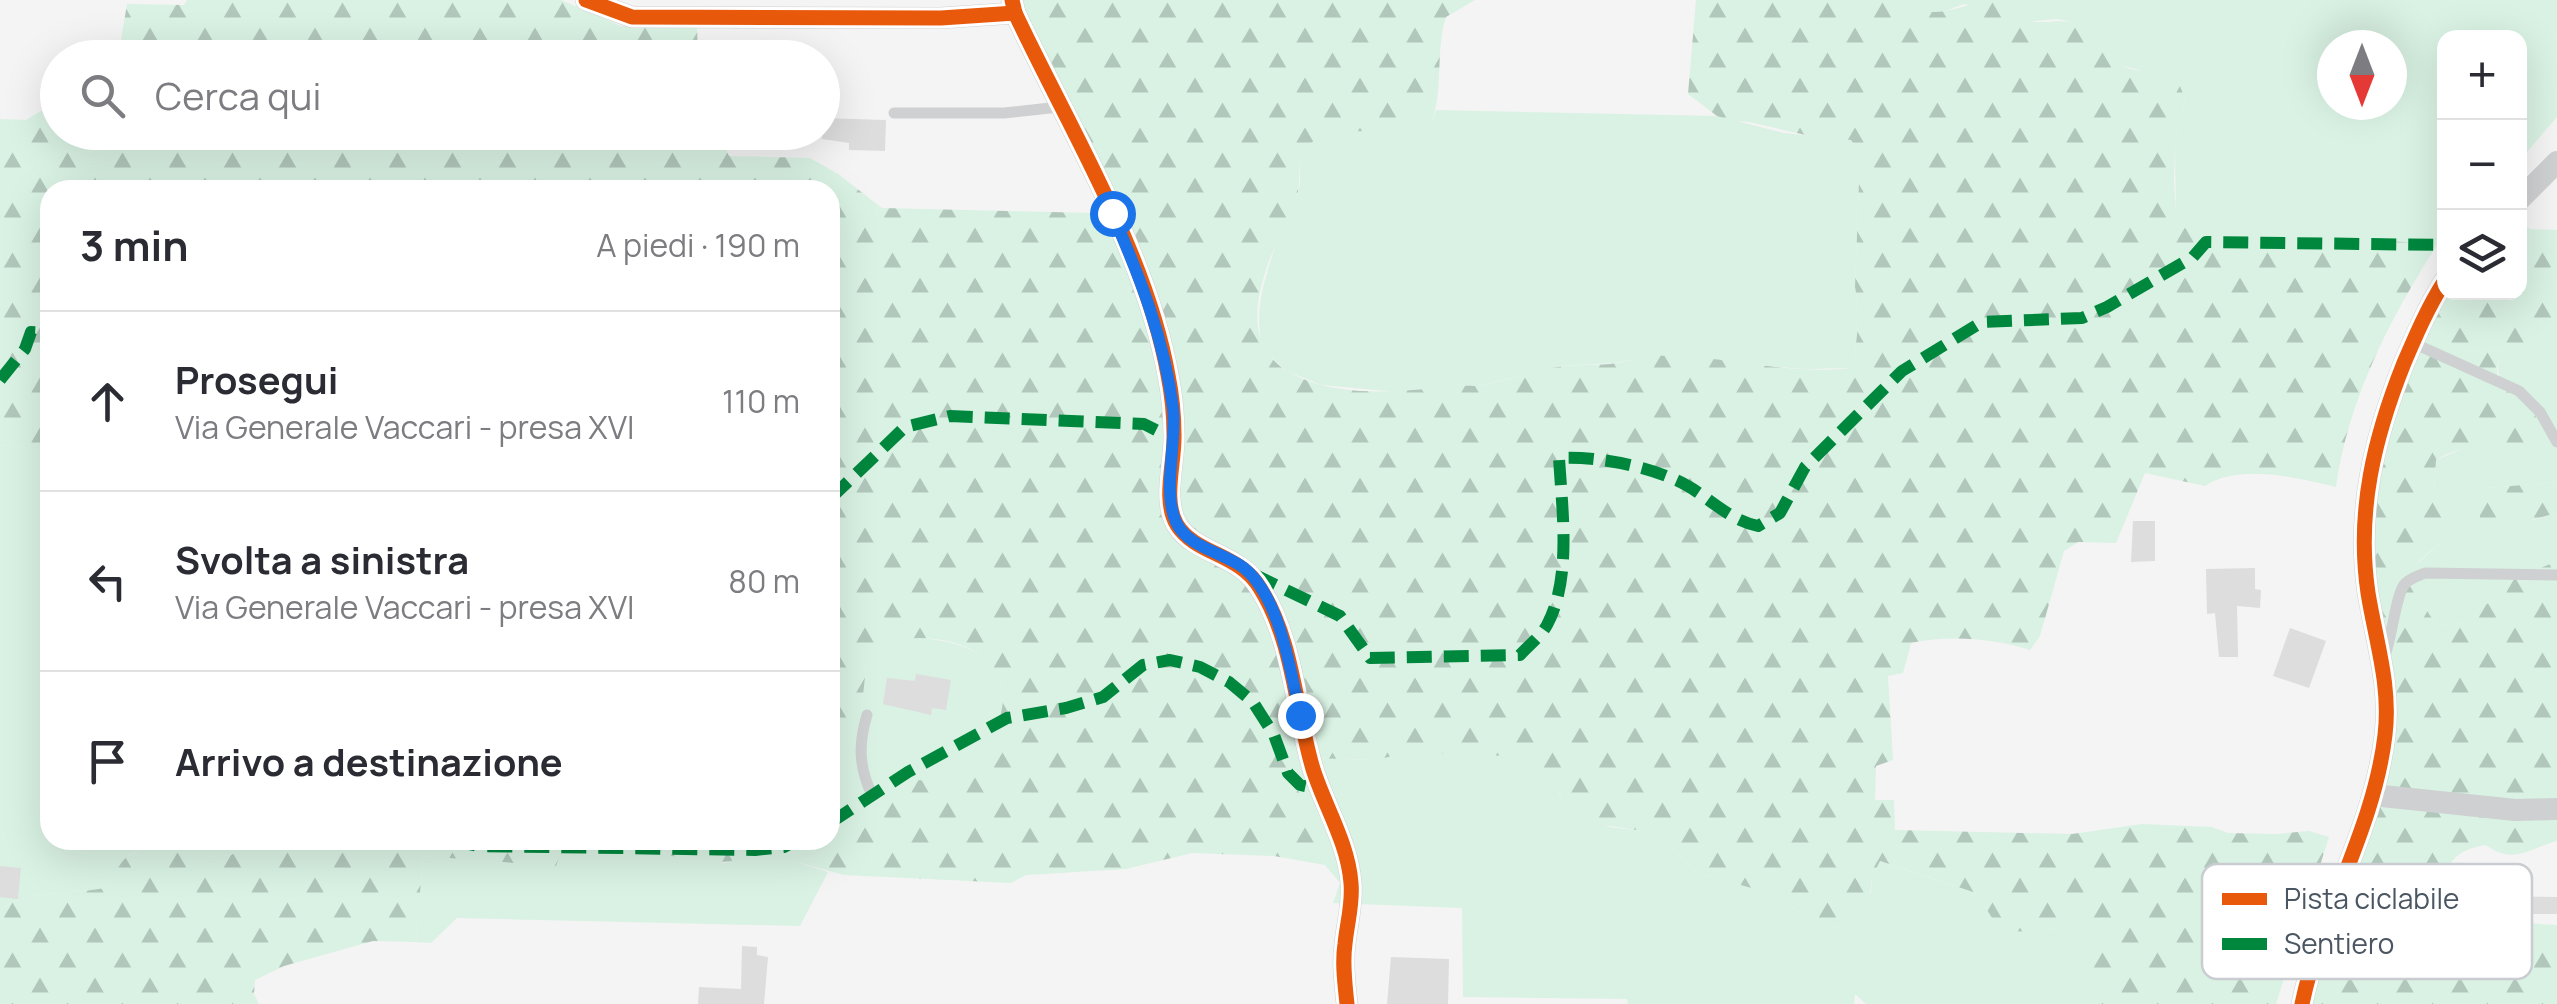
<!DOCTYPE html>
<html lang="it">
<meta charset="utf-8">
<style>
:root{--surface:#fff;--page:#f2f2f3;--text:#2b2b33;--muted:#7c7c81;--line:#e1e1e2}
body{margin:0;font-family:Manrope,sans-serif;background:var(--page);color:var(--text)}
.controls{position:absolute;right:30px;top:30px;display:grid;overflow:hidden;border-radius:20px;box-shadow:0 10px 40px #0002}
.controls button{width:90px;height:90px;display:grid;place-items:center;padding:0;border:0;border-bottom:2px solid var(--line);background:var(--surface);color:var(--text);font:50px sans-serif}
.compass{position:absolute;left:2317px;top:30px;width:90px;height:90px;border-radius:50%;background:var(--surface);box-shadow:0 10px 40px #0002;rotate:180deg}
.stop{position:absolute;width:30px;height:30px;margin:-22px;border:8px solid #1a73e8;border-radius:50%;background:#fff}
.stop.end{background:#1a73e8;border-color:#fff;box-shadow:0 2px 10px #0008}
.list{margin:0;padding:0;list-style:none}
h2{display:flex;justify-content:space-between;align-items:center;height:130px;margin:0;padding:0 40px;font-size:42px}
h2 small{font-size:32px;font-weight:400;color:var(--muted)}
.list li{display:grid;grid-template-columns:65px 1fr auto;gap:30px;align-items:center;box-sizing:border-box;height:180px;padding:0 40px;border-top:2px solid var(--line)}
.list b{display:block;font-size:38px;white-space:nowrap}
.list p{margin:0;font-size:32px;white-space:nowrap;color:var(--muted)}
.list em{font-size:32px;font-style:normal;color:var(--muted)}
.icon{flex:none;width:55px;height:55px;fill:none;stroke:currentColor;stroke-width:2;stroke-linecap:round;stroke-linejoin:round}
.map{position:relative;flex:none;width:2557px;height:1004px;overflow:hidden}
.search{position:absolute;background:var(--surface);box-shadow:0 10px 40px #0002;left:40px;top:40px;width:800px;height:110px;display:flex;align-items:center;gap:25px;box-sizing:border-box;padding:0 35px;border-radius:55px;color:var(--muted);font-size:38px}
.panel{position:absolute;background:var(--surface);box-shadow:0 10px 40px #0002;left:40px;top:180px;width:800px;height:670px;border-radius:30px}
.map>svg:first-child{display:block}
</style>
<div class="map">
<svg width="2557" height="1004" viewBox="0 0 2557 1004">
<defs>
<pattern id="forest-firs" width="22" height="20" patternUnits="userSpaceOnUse" patternTransform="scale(2.5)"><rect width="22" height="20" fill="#d9f2e3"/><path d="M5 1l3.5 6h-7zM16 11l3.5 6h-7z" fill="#b2c7bb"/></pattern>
</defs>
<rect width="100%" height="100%" fill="#f4f4f4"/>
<!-- green -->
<g fill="#d9f2e3" fill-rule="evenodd">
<path d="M1909 0H2557V117L2520 160V38H2444V237L2437 245 2380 240 2344 247 2245 245 2213 236 2197 235 2184 227 2176 213 2175 147 2185 98 2148 73 2115 63 2103 53 2088 25 2057 19 2025 22 2009 14 1964 4 1934 15 1918 10ZM2332 45H2392V105H2332Z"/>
<path d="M1436 110 1717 116 1784 133 1851 140 1860 154 1855 287C1861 315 1857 340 1852 368L1803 369 1652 356 1614 363 1560 366 1478 386 1408 393 1322 385 1288 372 1263 350C1254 314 1262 288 1273 253 1277 241 1279 227 1285 217 1290 207 1297 201 1299 190 1302 173 1295 151 1313 141 1350 120 1397 140 1432 121Z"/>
<path d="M2526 343 2557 344V482L2488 488 2533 520 2557 513V561L2508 582 2498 598 2481 607 2471 620 2439 626C2421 608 2416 587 2418 563L2446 538 2434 493 2436 460 2469 446 2487 444 2506 389C2495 371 2495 361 2508 344Z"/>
<path d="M0 445 24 447 40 456 50 454V840H159C130 857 123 849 112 886 82 896 17 888 0 912Z"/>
<path d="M907 637C945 639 998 646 1003 693 1004 709 997 724 996 741L982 752 962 781 863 794 844 821 830 828V750L835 748 862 705 866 668 890 641Z"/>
<path d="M1410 752C1445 753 1515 747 1542 768 1555 778 1561 794 1564 809L1610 827 1643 831 1668 844 1697 873 1755 889 1819 922 1837 927 1854 923 1871 893 1872 877 1879 861 1976 893 1994 921 2040 932 2075 924 2093 932 2100 949 2086 997 2096 1004H1866L1855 994 1854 1004H1628L1627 999 1463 997 1462 908 1333 903 1340 883 1325 865 1330 849 1308 804 1284 777 1310 758 1375 760Z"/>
<polygon points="181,840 243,840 232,855 206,857"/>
<path d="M575 840H610L642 851 726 863 752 840H806L794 845 793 861 828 872 800 926 457 918 431 943 416 942 423 856C474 858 529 869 575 840Z"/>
</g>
<!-- forest -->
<g fill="url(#forest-firs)">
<polygon points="187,0 561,0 621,26 697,26 698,57 118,58 127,4 184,5"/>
<path d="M1018 0H1475L1446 17C1435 51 1444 87 1432 121 1397 140 1352 122 1314 141 1292 152 1304 183 1295 203 1269 258 1221 347 1303 379 1354 399 1409 390 1461 386 1468 385 1476 387 1483 385 1508 380 1532 371 1557 367 1577 364 1598 366 1617 363 1630 361 1642 356 1655 356 1720 354 1786 376 1852 368 1857 340 1861 315 1855 287L1860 154 1851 140 1819 138 1749 122 1733 121 1717 116 1688 94 1696 0H1909C1934 27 1962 0 1998 1 2031 37 2048 13 2088 25 2108 61 2122 75 2166 71L2179 84 2185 98 2175 147 2174 181 2176 213 2184 227 2197 235 2213 236 2245 245 2344 247 2380 240 2437 245C2390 318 2348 400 2336 487 2297 478 2240 463 2205 486L2145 473 2116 543 2078 542 2064 551 2040 636 2030 650C1993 638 1948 635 1911 643L1903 673 1888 676 1893 760 1876 766 1875 800H1894L1895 830 2072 834 2142 824 2212 827 2228 833 2276 834 2309 831 2329 837 2276 1004H2096L2086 997 2084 981C2097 963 2101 952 2093 932L2075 924 2040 932 2007 931 1994 921 1976 893 1880 861 1872 877 1868 912 1854 923 1837 927 1819 922 1755 889 1697 873 1668 844 1643 831 1578 821 1564 809 1560 793 1540 766 1508 756 1411 752 1375 760 1310 758 1284 777C1301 793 1330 824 1330 849 1330 854 1326 860 1325 865L1274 856 1192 853 1126 869 1026 875 1011 883 844 875 793 861 794 845 806 840H830V828C846 819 850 808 863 795 886 771 931 784 962 781L982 752 996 741C997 723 1006 705 1002 687 991 641 930 632 891 641L866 668 862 705 857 721 835 749 830 750V190H50V454L40 457 24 447 0 445V119L26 120 57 101 58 132 719 133 729 156 810 158 838 174 882 208 1096 213 1117 208Z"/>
<path d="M2520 224 2531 229 2557 230V344H2508C2482 379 2507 389 2535 406L2537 439C2501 452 2472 438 2436 460L2434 493 2445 505 2446 538 2418 562C2416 587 2421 608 2439 626L2471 620 2481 607 2498 598 2508 582 2557 561V841C2528 849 2514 865 2486 845 2475 847 2465 849 2456 857 2436 875 2444 906 2469 914 2497 923 2527 923 2557 925V1004H2306L2381 789 2370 588 2369 461 2444 292H2520Z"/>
<polygon points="2557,482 2557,513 2515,524 2480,518 2478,502 2488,488"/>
<path d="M159 840H181L206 857 232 855 243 840H575L563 847 556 866 423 856 416 942 373 941 284 966 255 980 254 994 259 1004H0V912C17 888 82 896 111 886 123 849 130 858 159 840Z"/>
<path d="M610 840H752L742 859C697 870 654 848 610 840Z"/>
</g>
<!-- building -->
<g fill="#ddddde">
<polygon points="822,118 886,120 885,151 849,150 849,143 822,139"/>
<polygon points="2133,521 2155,521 2155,561 2131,562"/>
<polygon points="2255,568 2255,589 2261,590 2260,608 2237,606 2238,657 2219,657 2215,613 2207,614 2206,569"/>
<polygon points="2290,628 2326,641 2309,688 2273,676"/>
<polygon points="916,674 951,680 946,710 932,708 931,715 883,704 887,678 915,681"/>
<polygon points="0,866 21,868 18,899 0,897"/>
<polygon points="2479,896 2557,897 2557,914 2523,914 2523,919 2479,919"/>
<polygon points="742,946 757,947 757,955 768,957 764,1004 698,1004 699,987 741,989"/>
<polygon points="1391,957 1449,959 1448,1004 1387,1004"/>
</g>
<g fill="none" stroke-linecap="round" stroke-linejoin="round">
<!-- lane -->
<g stroke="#ced0d2" stroke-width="11">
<polyline points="894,113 1004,113 1059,107"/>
<polyline points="2413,343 2519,391 2540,412 2557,442"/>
<path d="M2384 658C2392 639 2395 598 2404 585 2408 579 2418 576 2425 573L2557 575"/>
<path d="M867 715C858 745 859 767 872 795"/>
</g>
<!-- street -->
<g stroke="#ced0d2" stroke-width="22">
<polyline points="586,0 632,17 941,18 1015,13"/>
<path d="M1012 0 1015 13C1068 126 1146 252 1168 375 1172 395 1174 415 1174 435 1175 462 1162 500 1177 525 1196 555 1239 553 1260 588 1294 642 1295 709 1313 769 1325 807 1348 843 1351 883 1353 904 1347 923 1345 944 1342 963 1345 984 1347 1004"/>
<polyline points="2520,199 2557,162"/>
<polyline points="2373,795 2515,810 2557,809"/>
<path d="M2302 1004C2321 912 2374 829 2385 735 2391 686 2376 642 2368 593 2356 512 2374 438 2404 363 2416 335 2428 307 2444 282"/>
</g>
<!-- quiet -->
<g stroke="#00873e" stroke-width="12" stroke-dasharray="25 12" stroke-linecap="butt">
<polyline points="0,380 25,349 31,332 50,333"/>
<polyline points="830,499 905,427 950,416 1144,424 1174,439"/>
<path d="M1253 574 1340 616 1370 658 1520 655C1528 646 1541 636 1547 625 1572 578 1562 510 1559 458 1595 456 1642 465 1676 480 1706 493 1725 519 1758 526L1780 513 1805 467 1902 371 1982 322 2082 318 2107 307 2193 257 2206 242 2444 245"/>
<polyline points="830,823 908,772 1007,718 1066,708 1103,697 1143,665 1170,660 1200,667 1229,682 1253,702 1274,735 1288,773 1300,785 1319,789"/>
<polyline points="451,840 478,846 755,850 784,847 797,840"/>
</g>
<!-- cycleway casing -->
<g stroke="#fff" stroke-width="21">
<g id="cycleway">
<polyline points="586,0 632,17 941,18 1015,13"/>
<path d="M1012 0 1015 13C1068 126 1146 252 1168 375 1172 395 1174 415 1174 435 1175 462 1162 500 1177 525 1196 555 1239 553 1260 588 1294 642 1295 709 1313 769 1325 807 1348 843 1351 883 1353 904 1347 923 1345 944 1342 963 1345 984 1347 1004"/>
<path d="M2302 1004C2321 912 2374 829 2385 735 2391 686 2376 642 2368 593 2356 512 2374 438 2404 363 2416 335 2428 307 2444 282"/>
</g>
</g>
<!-- cycleway -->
<use href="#cycleway" stroke="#e8590c" stroke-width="15"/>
</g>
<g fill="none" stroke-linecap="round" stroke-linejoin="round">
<!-- route -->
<path stroke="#1a73e8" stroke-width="12" d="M1112 213C1140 277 1164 338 1173 408 1177 443 1162 491 1176 522 1188 548 1223 552 1244 568 1280 597 1291 672 1300 715"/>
</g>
<!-- legend -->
<rect x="2202" y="864" width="330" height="115" rx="15" fill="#fff" stroke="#c9ccd0" stroke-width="2.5"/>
<rect x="2222" y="893" width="45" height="12" fill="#e8590c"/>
<rect x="2222" y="938" width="45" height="12" fill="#00873e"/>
<g font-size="28" fill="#4a5661">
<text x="2284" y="909">Pista ciclabile</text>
<text x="2284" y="954">Sentiero</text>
</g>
</svg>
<div class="controls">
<button>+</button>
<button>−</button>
<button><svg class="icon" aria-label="layers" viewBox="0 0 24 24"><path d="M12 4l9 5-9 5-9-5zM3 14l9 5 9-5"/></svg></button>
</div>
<svg class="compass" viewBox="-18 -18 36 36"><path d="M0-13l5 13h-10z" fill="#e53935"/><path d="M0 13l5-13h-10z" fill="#7c7c81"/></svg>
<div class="stop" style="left:1112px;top:213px"></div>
<div class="stop end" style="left:1300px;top:715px"></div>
<div class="search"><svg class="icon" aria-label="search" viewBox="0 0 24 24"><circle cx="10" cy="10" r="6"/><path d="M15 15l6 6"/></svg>Cerca qui</div>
<section class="panel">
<h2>3 min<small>A piedi · 190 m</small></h2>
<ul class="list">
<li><svg class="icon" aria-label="ahead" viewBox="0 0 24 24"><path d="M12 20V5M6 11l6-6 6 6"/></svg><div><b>Prosegui</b><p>Via Generale Vaccari - presa XVI</p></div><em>110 m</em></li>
<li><svg class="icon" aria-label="left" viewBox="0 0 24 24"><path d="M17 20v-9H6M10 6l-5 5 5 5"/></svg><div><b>Svolta a sinistra</b><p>Via Generale Vaccari - presa XVI</p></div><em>80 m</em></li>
<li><svg class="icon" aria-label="arrive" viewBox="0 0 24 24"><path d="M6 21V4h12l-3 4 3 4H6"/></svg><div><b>Arrivo a destinazione</b></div></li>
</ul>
</section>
</div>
